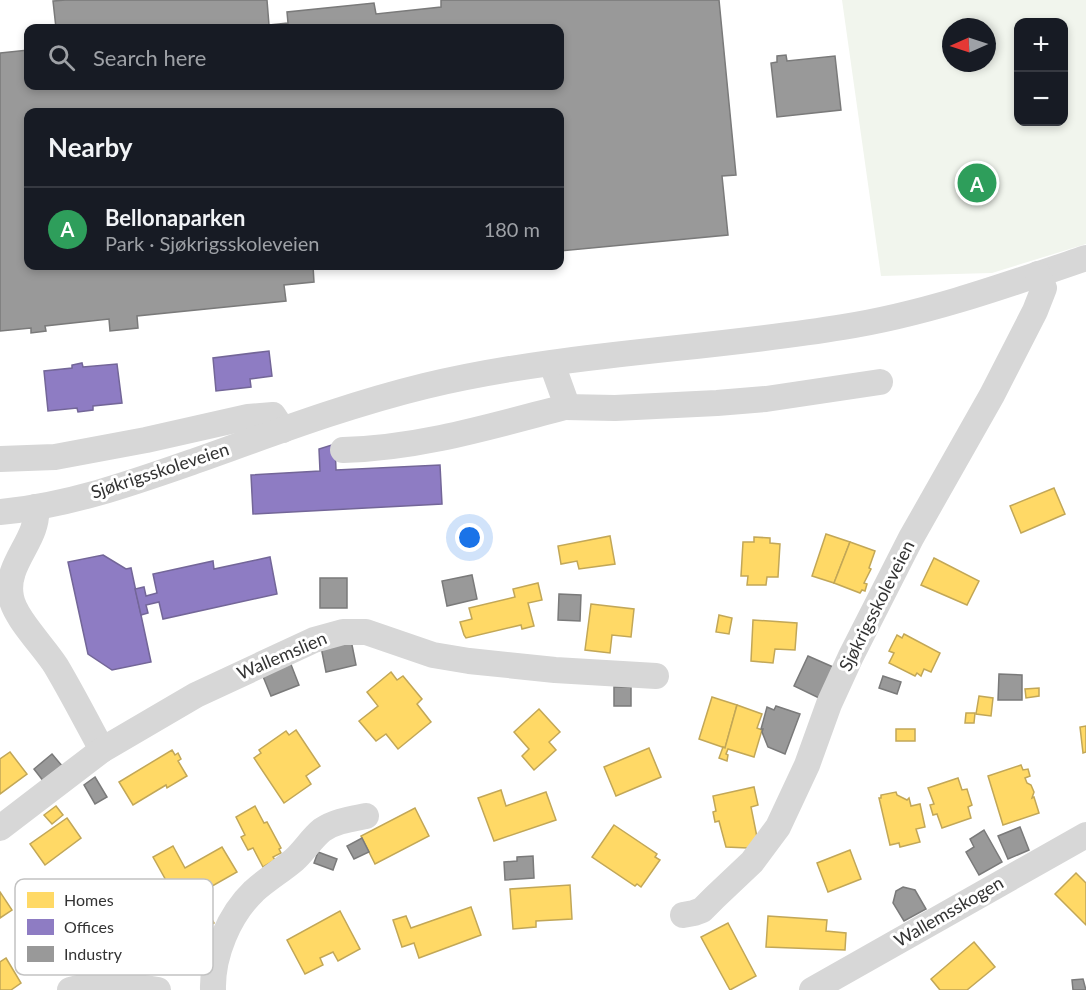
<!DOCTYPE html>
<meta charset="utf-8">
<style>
:root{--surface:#171b24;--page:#242831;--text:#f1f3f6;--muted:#9ea1a6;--line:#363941;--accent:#ea580c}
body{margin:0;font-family:Lato,sans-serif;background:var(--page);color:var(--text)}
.controls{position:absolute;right:18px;top:18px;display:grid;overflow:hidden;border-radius:12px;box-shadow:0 3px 9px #0003}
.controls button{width:54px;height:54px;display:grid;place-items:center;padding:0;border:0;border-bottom:2px solid var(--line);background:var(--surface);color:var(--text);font:30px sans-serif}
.compass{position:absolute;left:942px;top:18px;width:54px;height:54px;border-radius:50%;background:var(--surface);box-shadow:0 3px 9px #0003;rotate:267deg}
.you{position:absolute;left:470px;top:538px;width:21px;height:21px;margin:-15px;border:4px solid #fff;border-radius:50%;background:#1a73e8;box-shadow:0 0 0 9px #1a73e833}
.badge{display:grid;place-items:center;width:39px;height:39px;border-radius:50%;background:var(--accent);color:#fff;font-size:20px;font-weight:700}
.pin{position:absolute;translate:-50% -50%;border:3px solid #fff;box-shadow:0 2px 6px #0006}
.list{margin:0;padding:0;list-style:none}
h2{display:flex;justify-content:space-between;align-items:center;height:78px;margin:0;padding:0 24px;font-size:26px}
h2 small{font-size:20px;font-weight:400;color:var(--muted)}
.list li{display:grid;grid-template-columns:39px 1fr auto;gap:18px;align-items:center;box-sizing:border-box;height:84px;padding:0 24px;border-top:2px solid var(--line)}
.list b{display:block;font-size:22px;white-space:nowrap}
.list p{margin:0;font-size:20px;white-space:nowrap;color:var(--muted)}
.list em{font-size:20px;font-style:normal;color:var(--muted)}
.icon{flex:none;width:33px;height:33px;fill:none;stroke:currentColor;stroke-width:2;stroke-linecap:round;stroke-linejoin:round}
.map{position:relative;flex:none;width:1086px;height:990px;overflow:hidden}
.search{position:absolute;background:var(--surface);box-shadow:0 3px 9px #0003;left:24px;top:24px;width:540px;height:66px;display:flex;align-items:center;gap:15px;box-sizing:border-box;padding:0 21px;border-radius:12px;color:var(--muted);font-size:22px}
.panel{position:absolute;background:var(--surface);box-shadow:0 3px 9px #0003;left:24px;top:108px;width:540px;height:162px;border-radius:12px}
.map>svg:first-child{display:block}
</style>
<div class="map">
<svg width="1086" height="990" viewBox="0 0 1086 990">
<rect width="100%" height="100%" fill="#fff"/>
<!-- green -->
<path fill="#f1f5ed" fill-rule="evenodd" d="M842 0H1086V244L992 273 881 276ZM1018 22H1064V122H1018ZM951 27H987V63H951Z"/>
<!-- homes -->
<g fill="#ffd966" stroke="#c2a757" stroke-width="1.5">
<polygon points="1054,488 1065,514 1021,533 1010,506"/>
<polygon points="826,534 850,542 834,583 812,576"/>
<polygon points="610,536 615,564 579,569 577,561 561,564 558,546"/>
<polygon points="754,537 770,538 770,543 780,544 778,577 767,577 766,585 747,585 748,576 741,576 743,542 754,542"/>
<polygon points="850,542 875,551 869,568 871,569 864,583 867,584 865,591 862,590 860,593 834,583"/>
<polygon points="934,558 979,581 967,605 921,585"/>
<polygon points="538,583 542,600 528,603 534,626 522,629 521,625 466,638 464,635 460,622 472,619 469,608 515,597 513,589"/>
<polygon points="591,604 634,609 631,637 612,635 610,653 585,650"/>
<polygon points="719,615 732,618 729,634 716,632"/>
<polygon points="753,620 797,623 795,650 775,649 773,663 751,661"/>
<polygon points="904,634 940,653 931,672 924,669 921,676 917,673 915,676 889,663 894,653 889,651 897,635 902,638"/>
<polygon points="391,672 397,680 403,676 422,699 417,704 431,722 398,749 386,734 376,741 359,721 378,706 367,692"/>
<polygon points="1039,688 1039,696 1026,698 1025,689"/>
<polygon points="979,696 993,698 991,716 976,714"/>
<polygon points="712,697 737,705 725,748 699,739"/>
<polygon points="737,705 762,714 757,728 762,730 754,757 728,749 726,754 728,755 727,761 719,758 723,747 725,748"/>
<polygon points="539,709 560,732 549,742 556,750 534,770 522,756 529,749 514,732"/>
<polygon points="966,713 975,713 974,723 965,723"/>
<polygon points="1086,726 1086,752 1083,753 1080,727"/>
<rect x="896" y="729" width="19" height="12"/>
<polygon points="296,730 320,766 306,776 311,784 284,803 254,758 261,753 259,750 286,731 289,735"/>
<polygon points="649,748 661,777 616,796 604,767"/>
<polygon points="172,750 175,755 178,753 181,759 178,761 187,776 167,788 166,785 133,805 119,782"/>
<polygon points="10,752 27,774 0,794 0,759"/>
<polygon points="1021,765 1023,770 1028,769 1030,776 1025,778 1027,783 1031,785 1034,792 1032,798 1034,797 1039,813 1003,825 988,776"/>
<polygon points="958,778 962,790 967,789 972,805 968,807 971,818 942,828 937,814 933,815 930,805 934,804 928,788"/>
<polygon points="754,787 758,805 751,807 757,837 748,848 726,847 719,821 715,822 713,812 716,811 713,796"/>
<polygon points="501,790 506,806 546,792 556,820 494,841 478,798"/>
<polygon points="896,792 897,795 907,800 909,798 911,806 920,804 925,827 916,829 920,842 900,847 899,843 890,845 879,798 881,798 881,795"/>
<polygon points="56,806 63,815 52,824 44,815"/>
<polygon points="255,806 264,823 267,822 281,848 279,849 281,853 273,857 275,860 263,867 253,848 248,850 241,837 245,835 236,817"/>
<polygon points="415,808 429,836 375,864 361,836"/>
<polygon points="67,818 81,838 45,865 30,844"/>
<polygon points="614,825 657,854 655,857 660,860 641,887 637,884 635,886 592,857"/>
<polygon points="173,846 185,868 222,847 237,872 198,894 214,923 196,934 153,857"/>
<polygon points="850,850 861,879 828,892 817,863"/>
<polygon points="1076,873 1086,883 1086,925 1055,894"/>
<polygon points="570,885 572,919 536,921 536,927 513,929 510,889"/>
<polygon points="0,892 12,910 0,918"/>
<polygon points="471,907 481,935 419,958 414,943 402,947 393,920 406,916 411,928"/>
<polygon points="340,911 360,949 338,961 333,952 320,958 323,965 305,974 287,940"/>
<polygon points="768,916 827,920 826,931 846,933 845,950 766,947"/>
<polygon points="728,923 756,976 730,990 701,937"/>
<polygon points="974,942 995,967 967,990 940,990 931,979"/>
<polygon points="6,958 21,983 11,990 0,990 0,962"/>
</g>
<!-- offices -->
<g fill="#8e7cc3" stroke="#736698" stroke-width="1.5">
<polygon points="269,351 272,376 250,379 251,387 216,391 213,358"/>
<polygon points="82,363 83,367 117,364 122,403 93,406 93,410 78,412 77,408 48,411 44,371 72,368 72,365"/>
<polygon points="335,444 336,470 440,465 442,504 253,514 251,475 320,471 319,449"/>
<polygon points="103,555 126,569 131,568 151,662 112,670 88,654 68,562"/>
<polygon points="270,557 277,594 163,619 159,602 146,605 148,613 141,615 135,589 144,587 146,596 157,593 153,574 213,561 214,569"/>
</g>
<!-- industry -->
<g fill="#999" stroke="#7a7a7a" stroke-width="1.5">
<polygon points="66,0 267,0 269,25 288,23 287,12 374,3 376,14 441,7 441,0 719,0 736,175 722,176 728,235 560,251 560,112 28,112 28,266 313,266 314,282 284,285 286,301 137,316 138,328 110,331 109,319 45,326 46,331 31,333 31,328 0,331 0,53 28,50 28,86 560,86 560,28 56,28 53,1"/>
<polygon points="786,55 787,61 835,56 841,110 777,117 771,63 777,62 777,56"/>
<polygon points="472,575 477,599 447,606 442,581"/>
<rect x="320" y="578" width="27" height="30"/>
<polygon points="559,594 581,595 580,621 558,620"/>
<polygon points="351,640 356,665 326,672 321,647"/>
<polygon points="808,656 833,667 819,698 794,686"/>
<polygon points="290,662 299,685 271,696 262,674"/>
<polygon points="999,674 1022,675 1022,700 998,700"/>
<polygon points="883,676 901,682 897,694 879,688"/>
<rect x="614" y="687" width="17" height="19"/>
<polygon points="776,706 800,714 785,754 768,747 762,732 763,729 761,729 767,707 774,710"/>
<polygon points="52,754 63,767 44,782 34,769"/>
<polygon points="95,777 107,797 95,804 84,785"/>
<polygon points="1020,827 1029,850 1008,859 998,836"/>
<polygon points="984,830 1002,862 979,875 966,852 974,847 970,839"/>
<polygon points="362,838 369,852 354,859 347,846"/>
<polygon points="318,852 337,859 333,870 314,863"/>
<polygon points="533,856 534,878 505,880 504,862 517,861 517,857"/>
<polygon points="903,887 915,890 926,909 904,921 893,903 896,891"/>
<polygon points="1083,979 1086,990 1073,990 1072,980"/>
</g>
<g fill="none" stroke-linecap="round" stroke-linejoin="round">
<!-- minor -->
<g stroke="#d7d7d7" stroke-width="26">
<polyline points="565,407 615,408 717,403 766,399 880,382"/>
<path d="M343 450C420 448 492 426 565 407V400L552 364"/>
<polyline points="0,459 55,457 146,440 248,417 273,415 283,430"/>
<path d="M36 507C40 540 4 563 11 597 14 617 44 647 56 666 72 693 87 722 102 750"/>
<path d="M0 512C67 506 132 483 195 461 271 434 347 405 425 386 562 353 704 350 843 327 926 314 1007 285 1086 258"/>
<polyline points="0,828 102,750 196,695 314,640 343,632 366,632 433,655 469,661 555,670 656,676"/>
<polyline points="683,915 694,913 702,910 715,897 752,862 778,827 807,765 829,704 851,656 911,538 992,395 1035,311 1044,288 1038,274"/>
<path d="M70 990C99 982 129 985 158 990"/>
<path d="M213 990C212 955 229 915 254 891 266 880 281 871 294 860 304 851 312 838 322 830 335 821 351 819 366 816"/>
<polyline points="812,990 1086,835"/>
</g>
</g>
<g text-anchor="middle" stroke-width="6" stroke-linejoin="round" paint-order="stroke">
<!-- street labels -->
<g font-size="18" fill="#333" stroke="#fff">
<text transform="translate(160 471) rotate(-18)" y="6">Sjøkrigsskoleveien</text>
<text transform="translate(877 606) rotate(-63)" y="6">Sjøkrigsskoleveien</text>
<text transform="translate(282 656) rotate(-23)" y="6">Wallemslien</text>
<text transform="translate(949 912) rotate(-30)" y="6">Wallemsskogen</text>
</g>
</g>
<!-- legend -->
<rect x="15" y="879" width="198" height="96" rx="9" fill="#fff" stroke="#c2c2c2" stroke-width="1.5"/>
<rect x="27" y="892" width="27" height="16" fill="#ffd966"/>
<rect x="27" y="919" width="27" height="16" fill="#8e7cc3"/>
<rect x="27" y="946" width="27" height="16" fill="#999"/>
<g font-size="16" fill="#333">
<text x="64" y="906">Homes</text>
<text x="64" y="933">Offices</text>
<text x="64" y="960">Industry</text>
</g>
</svg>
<div class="controls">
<button>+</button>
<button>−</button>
</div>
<svg class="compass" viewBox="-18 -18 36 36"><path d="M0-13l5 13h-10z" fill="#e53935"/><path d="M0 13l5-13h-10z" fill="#9ea1a6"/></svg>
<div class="you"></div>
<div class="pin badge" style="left:977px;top:183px;background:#2e9e5b">A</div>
<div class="search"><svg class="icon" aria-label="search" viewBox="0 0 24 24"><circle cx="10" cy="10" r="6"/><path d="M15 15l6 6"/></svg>Search here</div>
<section class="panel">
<h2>Nearby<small></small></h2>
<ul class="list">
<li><span class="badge" style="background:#2e9e5b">A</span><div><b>Bellonaparken</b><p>Park · Sjøkrigsskoleveien</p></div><em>180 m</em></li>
</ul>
</section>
</div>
